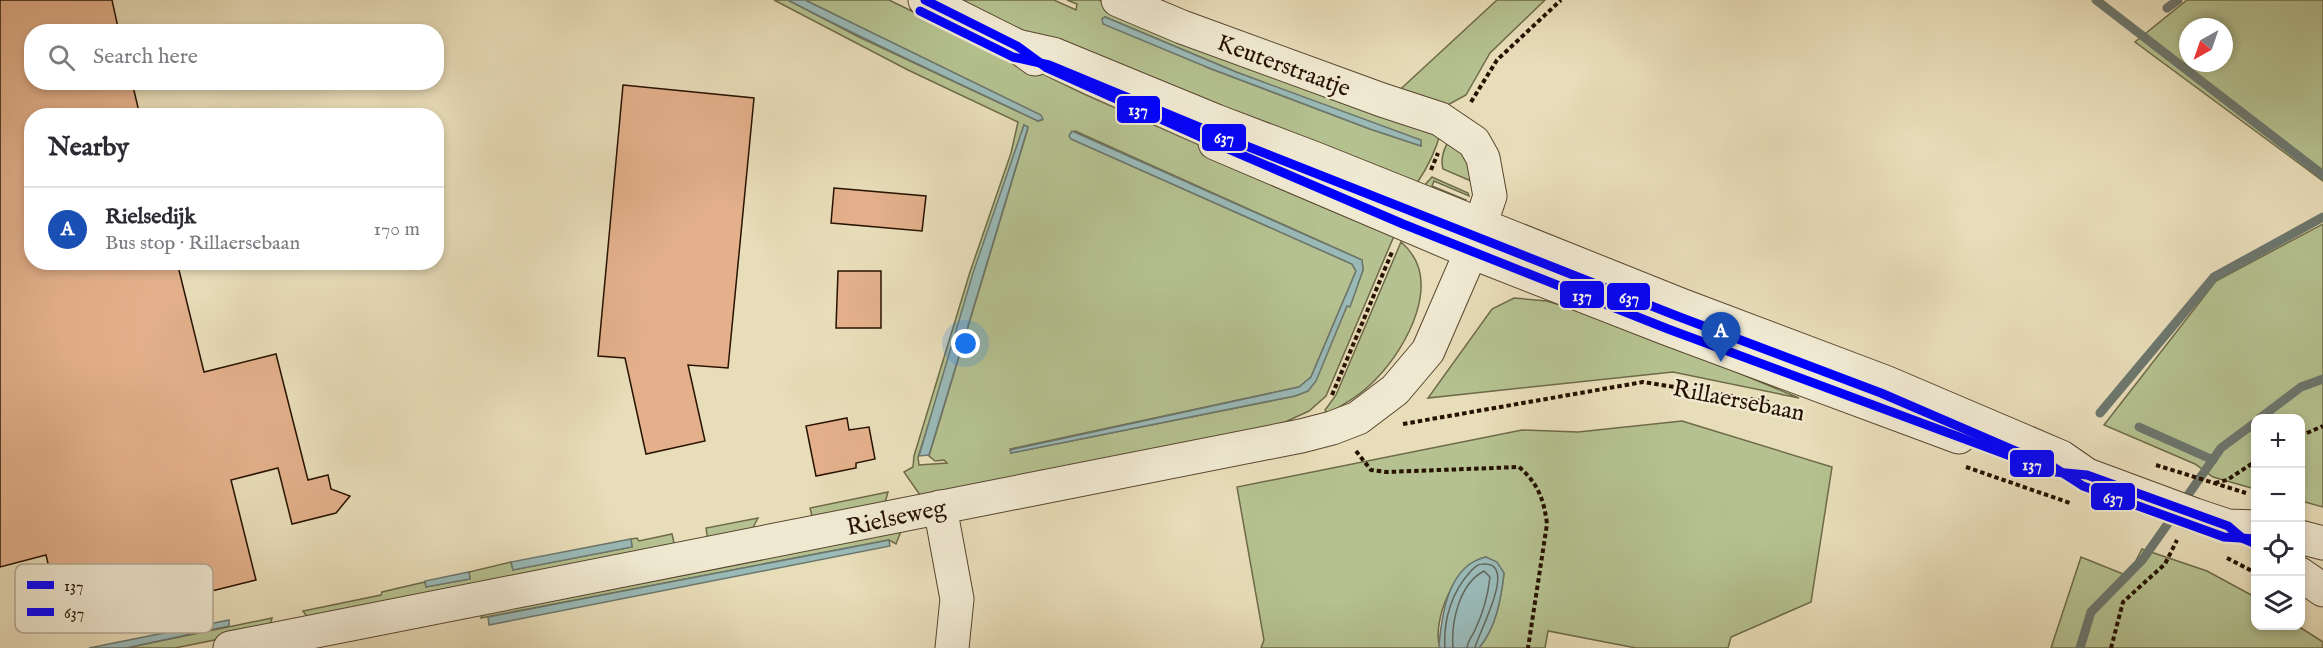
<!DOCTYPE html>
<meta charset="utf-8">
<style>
:root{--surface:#fff;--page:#f2f2f3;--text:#2b2b33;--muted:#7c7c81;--line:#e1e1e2;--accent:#0b8043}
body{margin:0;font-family:"IM FELL English",serif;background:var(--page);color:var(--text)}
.controls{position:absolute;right:18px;bottom:18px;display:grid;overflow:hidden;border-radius:12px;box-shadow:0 3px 9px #0003}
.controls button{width:54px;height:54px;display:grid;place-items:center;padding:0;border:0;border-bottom:2px solid var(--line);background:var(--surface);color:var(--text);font:30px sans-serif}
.compass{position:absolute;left:2179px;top:18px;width:54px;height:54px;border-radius:50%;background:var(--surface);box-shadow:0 3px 9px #0003;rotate:220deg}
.you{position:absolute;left:966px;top:344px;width:21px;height:21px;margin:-15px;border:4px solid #fff;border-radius:50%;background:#1a73e8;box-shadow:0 0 0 9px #1a73e833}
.badge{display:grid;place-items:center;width:39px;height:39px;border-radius:50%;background:var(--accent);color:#fff;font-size:20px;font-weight:700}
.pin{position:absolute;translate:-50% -50px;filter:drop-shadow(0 2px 3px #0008)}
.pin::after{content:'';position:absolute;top:32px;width:21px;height:18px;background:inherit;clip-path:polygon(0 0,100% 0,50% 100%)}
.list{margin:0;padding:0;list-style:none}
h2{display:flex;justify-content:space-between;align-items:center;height:78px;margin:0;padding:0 24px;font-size:26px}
h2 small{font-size:20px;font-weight:400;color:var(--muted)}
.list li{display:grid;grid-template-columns:39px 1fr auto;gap:18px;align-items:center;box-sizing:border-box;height:84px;padding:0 24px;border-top:2px solid var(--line)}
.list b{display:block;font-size:22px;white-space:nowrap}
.list p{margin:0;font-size:20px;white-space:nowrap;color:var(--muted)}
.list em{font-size:20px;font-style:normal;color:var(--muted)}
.icon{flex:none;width:33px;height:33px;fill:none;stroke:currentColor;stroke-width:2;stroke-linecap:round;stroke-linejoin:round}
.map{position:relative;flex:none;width:2323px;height:648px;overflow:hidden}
.search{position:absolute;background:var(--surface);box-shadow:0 3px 9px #0003;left:24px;top:24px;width:420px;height:66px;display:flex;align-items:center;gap:15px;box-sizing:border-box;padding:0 21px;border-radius:24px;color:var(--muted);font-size:22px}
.panel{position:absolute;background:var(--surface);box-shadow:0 3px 9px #0003;left:24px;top:108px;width:420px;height:162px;border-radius:24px}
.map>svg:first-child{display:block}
</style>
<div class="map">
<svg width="2323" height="648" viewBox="0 0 2323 648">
<rect width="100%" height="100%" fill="#e8ddb9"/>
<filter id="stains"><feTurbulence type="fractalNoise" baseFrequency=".00333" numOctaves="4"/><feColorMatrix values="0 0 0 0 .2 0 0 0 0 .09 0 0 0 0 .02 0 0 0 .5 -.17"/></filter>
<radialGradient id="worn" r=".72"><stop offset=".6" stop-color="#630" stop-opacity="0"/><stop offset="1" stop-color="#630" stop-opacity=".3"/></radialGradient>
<!-- green -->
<g fill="#b5c190" stroke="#6e6a48" stroke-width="1.5" fill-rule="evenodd">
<path d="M774 0H788L859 37 1038 121 1042 120 1040 115 805 0H889L1084 94 1380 225 1394 236 1326 396 1309 411 1283 423 922 498 904 472 913 467 914 456 970 272 1011 153 1018 122 908 70ZM1024 125 1028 128 929 456 935 461 944 460 947 463 919 465 918 457ZM1075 131 1362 260 1363 270 1350 306H1347L1308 391 1295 396 1011 453 1010 449 1299 387 1311 377 1314 370 1356 271 1352 264 1071 139 1070 134Z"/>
<path d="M958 0H1054L1076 10 1077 4 1067 0H1099L1178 33 1441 131C1436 150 1428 167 1417 183L1041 40ZM1105 17 1236 72 1421 143V146L1370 129 1209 68 1103 18Z"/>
<polygon points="1497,0 1545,0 1490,53 1466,95 1444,107 1392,97"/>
<path d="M2187 0H2323V181L2135 42ZM2188 27H2224V63H2188Z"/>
<path d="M1451 137 1467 154 1471 181 1443 169C1440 158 1445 146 1451 137Z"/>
<polygon points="1432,177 1468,193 1469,196 1434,181 1432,186 1466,200 1465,201 1423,187"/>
<polygon points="2323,224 2323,507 2301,501 2300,418 2256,418 2255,489 2213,477 2195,464 2104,425 2216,281"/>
<path d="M1401 242C1445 279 1407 347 1376 379 1362 394 1345 404 1327 414L1325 410 1336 395Z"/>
<polygon points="1514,298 1547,301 1621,324 1799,398 1673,372 1428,398 1492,309"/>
<path d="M1682 421 1832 467 1811 602 1731 637 1728 648H1636L1548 631 1545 648H1479C1496 628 1501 599 1504 574L1486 557C1456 562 1431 621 1440 648H1261L1264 640 1237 487 1522 430 1578 432Z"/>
<polygon points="888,492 884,506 813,520 810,508"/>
<polygon points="758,518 750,533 708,541 706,528"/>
<polygon points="903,526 896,544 889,540 481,618 485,609"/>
<polygon points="672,534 675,547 310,621 303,611 381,595 382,592 425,582 426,587 470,579 469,572 511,562 513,570 632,547 631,539 637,538 639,541"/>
<polygon points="2142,549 2207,571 2255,597 2256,626 2298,626 2323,642 2323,648 2051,648 2081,557 2128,576"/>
<polygon points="272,618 269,629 175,648 126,648"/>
</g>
<!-- water -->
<g fill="#9abab8" stroke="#6c776e" stroke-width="1.5">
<path d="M788 0H805L1041 115 1043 119 1038 121C955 81 870 43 788 0Z"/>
<polygon points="1105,17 1236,72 1421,140 1421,146 1370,129 1209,68 1103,24 1102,19"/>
<polygon points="1024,125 1028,127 929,455 919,456 973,273"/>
<polygon points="1072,131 1362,260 1363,270 1350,307 1347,306 1316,381 1308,391 1295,396 1011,453 1010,450 1299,387 1311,377 1314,370 1356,271 1352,264 1071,139 1069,136"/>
<polygon points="631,539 632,547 513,570 511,562"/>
<polygon points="889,540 890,546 489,625 488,617"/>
<path d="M1486 557 1497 562 1504 573C1501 599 1496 628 1479 648H1440L1439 645C1442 612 1449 565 1486 557Z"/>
<polygon points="469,572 470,579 426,587 425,581"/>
<polygon points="229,620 229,626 126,648 89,648"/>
</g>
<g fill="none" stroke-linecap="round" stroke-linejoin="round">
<!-- shore -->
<g stroke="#60665c" stroke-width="1.5">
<path d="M1445 648C1443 620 1452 591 1471 571 1475 567 1477 564 1483 564 1520 561 1476 637 1475 648"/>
<path d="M1453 648C1451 622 1459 584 1484 571L1490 577C1488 596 1483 613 1475 630 1472 637 1468 640 1467 648"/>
</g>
<!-- stream -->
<g stroke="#6c776e" stroke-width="9">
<polyline points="2096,0 2323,175"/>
<polyline points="2167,8 2178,0"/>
<polyline points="2100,413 2214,277 2323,217"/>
<polyline points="2260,418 2301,387 2323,379"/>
<polyline points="2139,427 2213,460"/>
<polyline points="2080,648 2091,612 2143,559 2221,448 2256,422"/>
</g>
</g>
<!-- building -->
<g fill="#e3b08b" stroke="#271200" stroke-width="1.5">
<polygon points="0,0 112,0 119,32 32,32 32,82 132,82 140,116 32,116 32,262 177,262 204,372 276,354 308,480 328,475 331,489 350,496 336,513 292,524 278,468 231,480 256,580 63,628 46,555 0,567"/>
<polygon points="623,85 754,98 728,368 688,365 705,441 646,454 625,358 598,356"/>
<polygon points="834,188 926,196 922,231 831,223"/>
<polygon points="838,271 881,271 881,328 836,328"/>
<polygon points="847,418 849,430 869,427 875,459 856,463 856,468 816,476 806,426"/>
</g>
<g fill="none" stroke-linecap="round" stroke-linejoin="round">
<!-- minor casing -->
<g stroke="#57452e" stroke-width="35">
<g id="minor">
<polyline points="925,0 1017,46 1035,59"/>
<polyline points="1017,46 1053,54 1216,121 1316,159 1681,305 1885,382 2061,457 2087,475 2195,515 2228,526 2256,527"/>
<polyline points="1215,143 1471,252 1668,329 1959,437"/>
<polyline points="940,507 957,599 952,648"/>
<polyline points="2300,537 2323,543"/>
<polyline points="2300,574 2323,590"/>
<polyline points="230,648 1301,436 1332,428 1358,418 1395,390 1428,351 1471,252 1490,196 1483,158 1474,142 1440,119 1382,100 1182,27 1118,0"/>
</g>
</g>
<!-- path -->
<g stroke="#271200" stroke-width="4" stroke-dasharray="4.5 3" stroke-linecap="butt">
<polyline points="1471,102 1497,60 1561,0"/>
<polyline points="1431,170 1438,153"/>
<polyline points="1332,395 1392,252"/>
<polyline points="1403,424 1643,382 1769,402"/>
<polyline points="2300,436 2323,426"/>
<path d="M1356 451 1371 470 1387 472 1519 467C1538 483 1544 500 1547 524L1528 648"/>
<polyline points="2156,465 2246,493"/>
<polyline points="1966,467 2070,503"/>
<polyline points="2215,483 2227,480 2256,461"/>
<polyline points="2227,558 2256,573"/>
<polyline points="2111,648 2123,602 2165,564 2177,540"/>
</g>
<!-- minor -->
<use href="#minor" stroke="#f0e9d2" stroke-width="33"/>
<!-- bus-1 casing -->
<g stroke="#f0e9d2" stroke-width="14">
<polyline id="bus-1" points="925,0 1017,46 1047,68 1207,140 1403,224 1668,329 2024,461 2055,472 2087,475 2228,526 2242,538 2256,544"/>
</g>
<!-- bus-2 casing -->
<g stroke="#f0e9d2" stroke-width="14">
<polyline id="bus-2" points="920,11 1013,57 1049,65 1211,132 1677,316 1881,393 2055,468 2083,486 2224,537 2256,539"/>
</g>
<!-- bus-1 -->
<use href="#bus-1" stroke="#00f" stroke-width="9"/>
<!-- bus-2 -->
<use href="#bus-2" stroke="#00f" stroke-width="9"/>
</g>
<g text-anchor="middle" stroke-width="4.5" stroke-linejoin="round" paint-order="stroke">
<!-- street labels -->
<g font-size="24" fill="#271200" stroke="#f0e9d2">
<text transform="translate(1284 65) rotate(20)" y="8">Keuterstraatje</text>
<text transform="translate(1739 400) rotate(11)" y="8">Rillaersebaan</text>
<text transform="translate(896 517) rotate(-12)" y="8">Rielseweg</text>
</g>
</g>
<!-- legend -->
<rect x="15" y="564" width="198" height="69" rx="9" fill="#f0e9d2" stroke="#b4a893" stroke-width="1.5"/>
<rect x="27" y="581" width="27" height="8" fill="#00f"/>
<rect x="27" y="608" width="27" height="8" fill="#00f"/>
<g font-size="16" fill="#271200">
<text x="64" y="591">137</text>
<text x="64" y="618">637</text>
</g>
<g stroke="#f0e9d2" stroke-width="2">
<rect x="1116" y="95" width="45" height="29" rx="6" fill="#00f"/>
<rect x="1201" y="123" width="46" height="29" rx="6" fill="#00f"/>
<rect x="1559" y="280" width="46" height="29" rx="6" fill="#00f"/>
<rect x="1606" y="282" width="45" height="29" rx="6" fill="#00f"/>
<rect x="2009" y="449" width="46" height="29" rx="6" fill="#00f"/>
<rect x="2090" y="482" width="46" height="29" rx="6" fill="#00f"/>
</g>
<g font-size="16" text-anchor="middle" font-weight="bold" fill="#fff">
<text x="1138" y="115">137</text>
<text x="1224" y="143">637</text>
<text x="1582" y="301">137</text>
<text x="1629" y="303">637</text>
<text x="2032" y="470">137</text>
<text x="2113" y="503">637</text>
</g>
<rect width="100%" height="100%" filter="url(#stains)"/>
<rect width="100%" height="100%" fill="url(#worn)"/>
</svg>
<div class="controls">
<button>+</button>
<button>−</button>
<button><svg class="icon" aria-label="locate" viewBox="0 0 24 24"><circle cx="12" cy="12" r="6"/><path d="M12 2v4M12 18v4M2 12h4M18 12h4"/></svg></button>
<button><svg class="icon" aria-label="layers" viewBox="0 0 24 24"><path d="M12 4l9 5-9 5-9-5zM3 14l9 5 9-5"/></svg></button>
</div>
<svg class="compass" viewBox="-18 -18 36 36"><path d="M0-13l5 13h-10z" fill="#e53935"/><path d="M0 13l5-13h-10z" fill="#7c7c81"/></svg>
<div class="you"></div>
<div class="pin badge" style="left:1721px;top:362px;background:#1a4fb4">A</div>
<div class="search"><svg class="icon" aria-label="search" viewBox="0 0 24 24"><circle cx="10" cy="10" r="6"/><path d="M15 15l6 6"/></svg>Search here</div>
<section class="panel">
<h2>Nearby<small></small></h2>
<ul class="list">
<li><span class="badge" style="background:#1a4fb4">A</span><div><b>Rielsedijk</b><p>Bus stop · Rillaersebaan</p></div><em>170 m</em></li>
</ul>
</section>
</div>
